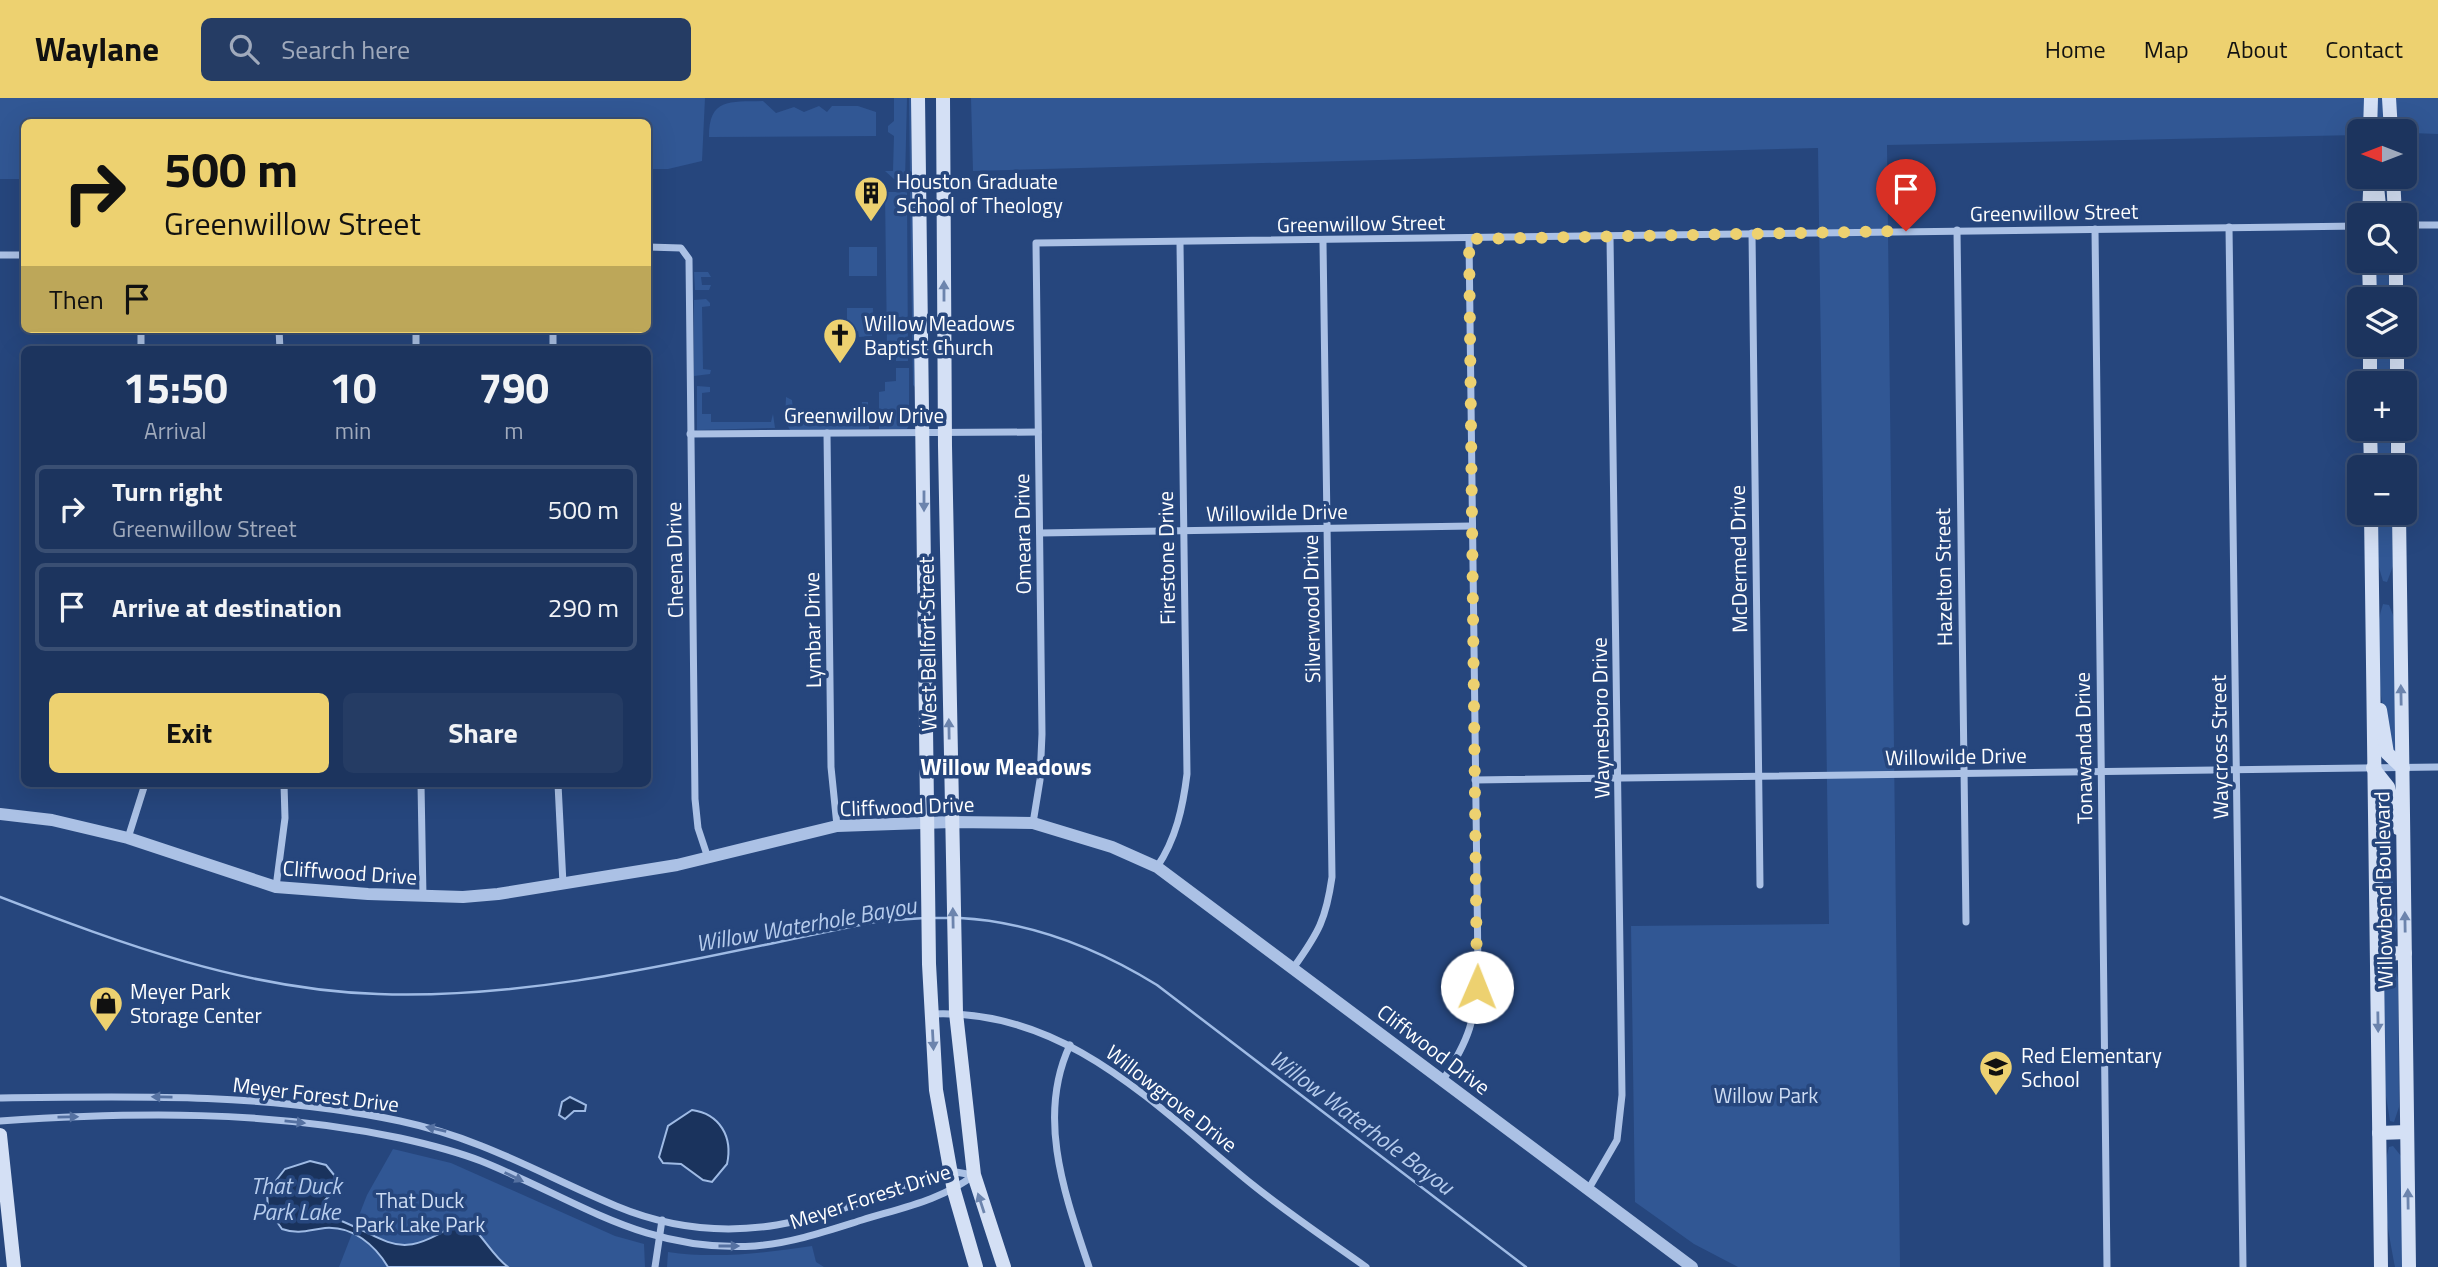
<!DOCTYPE html>
<html lang="en">
<head>
<meta charset="utf-8">
<style>
  body { margin:0; font-family:"Titillium Web",sans-serif; background:#253c64; color:#f1f3f6; height:100vh; display:flex; flex-direction:column; font-size:26px; white-space:nowrap }
  * { box-sizing:border-box; margin:0 }
  p { font-size:23px; color:#a0aabc }
  .icon { flex:none; width:38px; height:38px; fill:none; stroke:currentColor; stroke-width:2; stroke-linecap:round; stroke-linejoin:round }
  .map { position:relative; flex:1; overflow:hidden }
  .side { position:absolute; left:21px; top:248px; width:630px; height:441px; display:flex; flex-direction:column; background:#1c345e; border-radius:10px; box-shadow:0 7px 28px #0002,0 0 0 2px #3a4f73 }
  .side>* { flex:none }
  .banner { position:absolute; left:21px; top:21px; width:630px; height:214px; border-radius:10px; box-shadow:0 7px 28px #0002,0 0 0 2px #3a4f73; background:#edd170; color:#111; overflow:hidden }
  .needle { width:46px; rotate:270deg }
  .tools { position:absolute; left:2347px; top:21px; display:grid; gap:14px }
  .tools a { display:grid; place-items:center; width:70px; height:70px; border-radius:10px; background:#1c345e; box-shadow:0 7px 28px #0002,0 0 0 2px #3a4f73; font-size:35px }
  .pin { position:absolute; display:grid; place-items:center; width:60px; height:60px; color:#fff; margin:-72px -30px; border-radius:50% 50% 50% 0; rotate:-45deg; box-shadow:0 0 7px #0007 }
  .pin .icon { rotate:45deg }
  .me { position:absolute; width:77px; margin:-38px; rotate:1deg; stroke-linejoin:round; filter:drop-shadow(0 0 5px #0008) }
  .turn { display:flex; align-items:center; gap:24px; height:147px; padding:0 28px; font-size:32px }
  .turn .icon { width:91px; height:91px; stroke-width:2.5 }
  .turn b { display:block; font-size:49px; line-height:60px }
  .then { display:flex; align-items:center; height:66px; padding:0 28px; background:#0003; gap:14px; font-size:26px }
  .eta { display:flex; justify-content:space-evenly; align-items:center; height:119px; text-align:center }
  .eta b { font-size:42px; font-weight:700; line-height:49px }
  .button { display:flex; gap:14px; margin-top:auto; padding:14px 28px }
  .button a { flex:1; height:80px; border-radius:10px; background:#edd170; color:#111; font-size:28px; font-weight:700; line-height:80px; text-align:center }
  .button a+a { background:#253c64; color:#f1f3f6 }
  ul { padding:0; list-style:none }
  li { display:flex; align-items:center; gap:21px; height:88px; margin:0 14px 10px; padding:0 14px; border:4px solid #3a4f73; border-radius:10px }
  li div { flex:1 }
  li b { display:block; font-size:26px }
  li em { font-style:normal }
  header { display:flex; align-items:center; gap:42px; box-sizing:border-box; height:98px; padding:0 35px; background:#edd170; color:#111 }
  header strong { font-size:33px }
  nav { display:flex; gap:38px; margin-inline-start:auto; font-size:24px }
  .search { width:490px; height:63px; background:#253c64; display:flex; align-items:center; gap:18px; box-sizing:border-box; padding:0 24px; border-radius:10px; color:#a0aabc; font-size:26px }
  .map>svg:first-child { display:block }
  .green { fill:#315794 }
  .water { fill:#1a335d; stroke:#9fbbe5; stroke-width:2 }
  .lines { fill:none; stroke-linecap:round; stroke-linejoin:round }
  .stream { stroke:#9fbbe5; stroke-width:2.5 }
  .minor { stroke:#abc1e5; stroke-width:7 }
  .tertiary { stroke:#abc1e5; stroke-width:12 }
  .secondary { stroke:#d4e0f5; stroke-width:14 }
  .oneway { fill:#6c84ad }
  .oneway2 { fill:#5571a1 }
  .route { stroke:#edd170; stroke-width:12; stroke-dasharray:0 21.6 }
  .labels { text-anchor:middle; dominant-baseline:central; stroke-width:7; stroke-linejoin:round; paint-order:stroke }
  .poi-label { font-size:21px; fill:#fff; stroke:#26467d; text-anchor:start }
  .street-label { font-size:21px; fill:#fff; stroke:#26467d }
  .park-label { font-size:21px; fill:#ceddf4; stroke:#26467d }
  .neighbourhood-label { font-size:23px; font-weight:bold; fill:#fff; stroke:#26467d }
  .water-label { font-size:23px; font-style:italic; fill:#b6cced; stroke:#26467d }
</style>
</head>
<body>
<header>
<strong>Waylane</strong>
<div class="search"><svg class="icon" aria-label="search" viewBox="0 0 24 24"><circle cx="10" cy="10" r="6"/><path d="M15 15l6 6"/></svg>Search here</div>
<nav><a>Home</a><a>Map</a><a>About</a><a>Contact</a></nav>
</header>
<div class="map">
<svg width="2438" height="1169" viewBox="0 0 2438 1169">
  <rect width="100%" height="100%" fill="#26467d"/>
  <!-- green -->
  <g class="green">
    <polygon points="0,0 705,0 702,63 668,71 648,71 648,24 24,24 24,81 0,81"/>
    <polygon points="894,0 907,0 905,83 894,81 885,73 893,73 894,38 888,34 888,28 894,23"/>
    <polygon points="909,0 911,0 912,81 910,81"/>
    <polygon points="971,0 2438,0 2438,36 2359,33 2359,37 1887,47 1900,1169 1738,1169 1694,1146 1635,1104 1631,828 1829,826 1818,50 973,73"/>
    <path d="M 763,3 L 776,15 L 794,9 L 804,14 L 819,8 L 827,14 L 832,8 L 858,8 L 876,14 L 876,38 L 709,39 C 709,0 729,4 763,3 Z"/>
    <polygon points="910,93 913,95 915,289 913,287"/>
    <polygon points="885,94 907,94 908,263 896,263 896,250 887,250"/>
    <rect x="849" y="149" width="28" height="29"/>
    <polygon points="2375,163 2390,163 2391,201 2375,201"/>
    <polygon points="694,174 708,174 711,179 701,179 702,187 711,187 709,192 695,192"/>
    <polygon points="706,201 710,205 710,208 702,209 703,271 711,272 710,276 694,278 694,202"/>
    <polygon points="847,210 873,210 872,238 859,239 858,233 847,233"/>
    <rect x="2374" y="247" width="18" height="38"/>
    <polygon points="896,270 909,270 909,327 907,331 879,331 879,294 885,293 885,284 896,283"/>
    <polygon points="697,288 710,289 710,294 702,295 702,316 711,316 711,324 771,324 773,316 775,330 697,332"/>
    <polygon points="786,299 792,302 793,312 861,312 862,304 868,304 869,331 790,332 785,323"/>
    <polygon points="2377,331 2389,331 2392,369 2375,369"/>
    <polygon points="2376,415 2392,415 2393,468 2387,484 2383,483 2377,463"/>
    <path d="M 2383,506 L 2389,507 L 2395,522 L 2396,654 L 2390,653 C 2384,608 2368,550 2383,506 Z"/>
    <polygon points="2380,694 2385,695 2397,829 2393,842 2387,842 2382,826"/>
    <polygon points="2388,866 2393,866 2398,880 2399,1009 2394,1024 2390,1023 2385,992 2383,878"/>
    <path d="M 2393,1048 L 2401,1058 L 2403,1169 L 2395,1169 C 2388,1130 2378,1088 2389,1049 Z"/>
    <polygon points="393,1051 451,1065 615,1138 644,1146 645,1169 339,1169 367,1097"/>
    <path d="M 812,1148 L 816,1164 L 824,1169 L 667,1169 L 668,1154 C 715,1161 764,1155 812,1148 Z"/>
  </g>
  <!-- water -->
  <g class="water">
    <polygon points="570,999 586,1007 585,1013 574,1013 565,1021 559,1017 562,1004"/>
    <path d="M 692,1012 C 720,1016 733,1039 727,1066 L 712,1084 L 703,1082 L 681,1066 L 663,1065 L 659,1059 L 668,1028 Z"/>
    <path d="M 310,1063 L 326,1067 L 339,1083 L 338,1090 L 324,1103 L 324,1112 L 329,1118 C 394,1142 395,1167 462,1122 C 481,1132 490,1156 508,1169 L 388,1169 C 375,1147 353,1128 325,1130 C 309,1132 299,1137 282,1131 L 268,1111 L 267,1094 L 285,1071 Z"/>
  </g>
  <g class="lines">
    <!-- stream -->
    <g class="stream">
      <path d="M 0,799 C 122,846 246,892 378,896 C 546,902 716,855 880,823 L 925,820"/>
      <polyline points="935,820 950,820"/>
      <path d="M 960,820 C 1031,824 1097,850 1157,887 L 1526,1169"/>
    </g>
    <!-- minor -->
    <g class="minor">
      <polyline points="2404,127 2438,127"/>
      <polyline points="2229,129 2243,1169"/>
      <polyline points="2095,131 2107,1169"/>
      <polyline points="1957,132 1966,824"/>
      <polyline points="1752,135 1760,787"/>
      <polyline points="648,149 681,150 689,161 695,701 698,730 708,760"/>
      <polyline points="0,157 24,157"/>
      <polyline points="141,231 141,252"/>
      <polyline points="279,231 280,252"/>
      <polyline points="416,231 416,252"/>
      <polyline points="553,231 553,252"/>
      <polyline points="827,335 831,669 837,728"/>
      <polyline points="690,336 1038,334"/>
      <polyline points="1040,435 1472,428"/>
      <polyline points="1475,682 2438,669"/>
      <polyline points="421,686 423,799"/>
      <polyline points="558,686 563,786"/>
      <polyline points="1033,725 1040,682 1042,636 1036,145 2359,128"/>
      <polyline points="128,740 145,686"/>
      <path d="M 1157,769 C 1176,741 1183,709 1187,676 L 1180,145"/>
      <polyline points="276,789 285,720 284,686"/>
      <path d="M 1294,869 C 1319,834 1326,821 1332,779 L 1323,144"/>
      <path d="M 932,916 C 1067,910 1157,1010 1253,1087 C 1289,1116 1328,1142 1366,1169"/>
      <path d="M 1070,947 C 1036,1019 1065,1097 1089,1169"/>
      <path d="M 1443,982 C 1470,940 1475,923 1478,872 L 1469,141"/>
      <path d="M 0,1000 C 134,998 269,995 400,1023 C 484,1041 540,1076 616,1108 C 731,1156 824,1121 932,1077 L 950,1073 L 973,1077"/>
      <path d="M 0,1023 C 133,1014 269,1012 400,1040 C 427,1046 455,1053 481,1063 C 578,1102 644,1155 755,1148 C 792,1145 827,1133 862,1122 C 901,1110 942,1102 974,1077"/>
      <polyline points="1588,1092 1617,1042 1622,997 1610,139"/>
      <polyline points="655,1169 662,1122"/>
    </g>
    <!-- tertiary -->
    <polyline class="tertiary" points="0,716 52,722 128,740 276,789 368,796 463,799 498,796 677,767 837,728 951,724 1033,725 1112,749 1157,769 1692,1169"/>
    <!-- secondary -->
    <g class="secondary">
      <polyline points="918,0 929,866 936,992 954,1093 976,1169"/>
      <polyline points="943,0 945,348 956,915 974,1077 1004,1169"/>
      <polyline points="2389,0 2391,33"/>
      <polyline points="2370,33 2371,0"/>
      <polyline points="2376,79 2380,117"/>
      <polyline points="2393,79 2395,117"/>
      <polyline points="2369,117 2370,94"/>
      <polyline points="2369,163 2370,201"/>
      <polyline points="2396,163 2396,201"/>
      <polyline points="2370,247 2370,285"/>
      <polyline points="2397,247 2397,285"/>
      <polyline points="2370,331 2371,369"/>
      <polyline points="2398,331 2398,369"/>
      <polyline points="2371,415 2381,1169"/>
      <polyline points="2399,415 2409,1169"/>
      <polyline points="2380,612 2387,655 2403,670"/>
      <polyline points="2373,670 2388,689 2398,730"/>
      <polyline points="2377,856 2405,855"/>
      <polyline points="2379,1035 2407,1034"/>
      <polyline points="0,1037 14,1169"/>
    </g>
  </g>
  <!-- one-way arrows -->
  <defs><path id="oneway-solid" d="M-6-.8H1V-3.2L6.5 0L1 3.2V.8H-6Z" transform="scale(1.75)"/></defs>
  <g class="oneway">
    <use href="#oneway-solid" transform="translate(944 193) rotate(-90)"/>
    <use href="#oneway-solid" transform="translate(924 403) rotate(90)"/>
    <use href="#oneway-solid" transform="translate(2401 597) rotate(-91)"/>
    <use href="#oneway-solid" transform="translate(949 631) rotate(-91)"/>
    <use href="#oneway-solid" transform="translate(953 820) rotate(-91)"/>
    <use href="#oneway-solid" transform="translate(2405 824) rotate(-91)"/>
    <use href="#oneway-solid" transform="translate(2378 924) rotate(89)"/>
    <use href="#oneway-solid" transform="translate(933 942) rotate(87)"/>
    <use href="#oneway-solid" transform="translate(2408 1101) rotate(-91)"/>
    <use href="#oneway-solid" transform="translate(981 1105) rotate(-108)"/>
  </g>
  <g class="oneway2">
    <use href="#oneway-solid" transform="translate(162 999) rotate(-179)"/>
    <use href="#oneway-solid" transform="translate(68 1019) rotate(-1)"/>
    <use href="#oneway-solid" transform="translate(295 1024) rotate(6)"/>
    <use href="#oneway-solid" transform="translate(436 1031) rotate(-167)"/>
    <use href="#oneway-solid" transform="translate(514 1079) rotate(26)"/>
    <use href="#oneway-solid" transform="translate(729 1148)"/>
  </g>
  <g class="lines">
    <!-- route -->
    <polyline class="route" points="1477,889 1469,141 1906,133"/>
  </g>
  <!-- icons -->
  <defs>
    <g id="building-pin" transform="scale(1.75)"><path d="M0 17L-7.5 6A9.5 9.5 0 1 1 7.5 6Z" fill="#edd170" stroke="#26467d"/><path d="M-4-6H4V6H1V3H-1V6H-4ZM-2.5-4.3h1.7v1.8h-1.7ZM.8-4.3h1.7v1.8H.8ZM-2.5-1h1.7V.8h-1.7ZM.8-1h1.7V.8H.8Z" fill="#111"/></g>
    <g id="church-pin" transform="scale(1.75)"><path d="M0 17L-7.5 6A9.5 9.5 0 1 1 7.5 6Z" fill="#edd170" stroke="#26467d"/><path d="M-1.2-6h2.4v3.5h3.3v2.4h-3.3V6h-2.4V-.1h-3.3v-2.4h3.3Z" fill="#111"/></g>
    <g id="shop-pin" transform="scale(1.75)"><path d="M0 17L-7.5 6A9.5 9.5 0 1 1 7.5 6Z" fill="#edd170" stroke="#26467d"/><path d="M-5-2.5h2.3a2.7 3.5 0 0 1 5.4 0H5L5.5 6h-11ZM-1.5-2.5h3a1.5 2.3 0 0 0-3 0Z" fill="#111"/></g>
    <g id="school-pin" transform="scale(1.75)"><path d="M0 17L-7.5 6A9.5 9.5 0 1 1 7.5 6Z" fill="#edd170" stroke="#26467d"/><path d="M0-5L7-2L0 1L-7-2ZM-4 1L0 2.5L4 1V4Q0 6-4 4Z" fill="#111"/></g>
  </defs>
  <g fill-rule="evenodd">
    <use href="#building-pin" x="871" y="95"/>
    <use href="#church-pin" x="840" y="237"/>
    <use href="#shop-pin" x="106" y="905"/>
    <use href="#school-pin" x="1996" y="969"/>
  </g>
  <g class="labels">
    <!-- poi labels -->
    <g class="poi-label">
      <text x="896" y="83">Houston Graduate<tspan x="896" dy="24">School of Theology</tspan></text>
      <text x="864" y="225">Willow Meadows<tspan x="864" dy="24">Baptist Church</tspan></text>
      <text x="130" y="893">Meyer Park<tspan x="130" dy="24">Storage Center</tspan></text>
      <text x="2021" y="957">Red Elementary<tspan x="2021" dy="24">School</tspan></text>
    </g>
    <!-- street labels -->
    <g class="street-label">
      <text transform="translate(2054 114) rotate(-1)">Greenwillow Street</text>
      <text transform="translate(1361 125) rotate(-1)">Greenwillow Street</text>
      <text x="864" y="317">Greenwillow Drive</text>
      <text transform="translate(1277 414) rotate(-1)">Willowilde Drive</text>
      <text transform="translate(1022 436) rotate(-91)">Omeara Drive</text>
      <text transform="translate(1166 460) rotate(-91)">Firestone Drive</text>
      <text transform="translate(1738 461) rotate(-91)">McDermed Drive</text>
      <text transform="translate(674 462) rotate(-91)">Cheena Drive</text>
      <text transform="translate(1943 479) rotate(-91)">Hazelton Street</text>
      <text transform="translate(1311 511) rotate(-91)">Silverwood Drive</text>
      <text transform="translate(812 532) rotate(-91)">Lymbar Drive</text>
      <text transform="translate(927 546) rotate(-91)">West Bellfort Street</text>
      <text transform="translate(1600 620) rotate(-91)">Waynesboro Drive</text>
      <text transform="translate(2219 649) rotate(-91)">Waycross Street</text>
      <text transform="translate(2083 650) rotate(-91)">Tonawanda Drive</text>
      <text transform="translate(1956 658) rotate(-1)">Willowilde Drive</text>
      <text transform="translate(907 708) rotate(-2)">Cliffwood Drive</text>
      <text transform="translate(350 774) rotate(4)">Cliffwood Drive</text>
      <text transform="translate(2383 792) rotate(-91)">Willowbend Boulevard</text>
      <text transform="translate(1434 951) rotate(37)">Cliffwood Drive</text>
      <text transform="translate(316 996) rotate(7)">Meyer Forest Drive</text>
      <text transform="translate(1172 1000) rotate(38)">Willowgrove Drive</text>
      <text transform="translate(870 1098) rotate(-18)">Meyer Forest Drive</text>
    </g>
    <!-- park labels -->
    <g class="park-label">
      <text x="1766" y="997">Willow Park</text>
      <text x="420" y="1102">That Duck<tspan x="420" dy="24">Park Lake Park</tspan></text>
    </g>
    <!-- neighbourhood labels -->
    <g class="neighbourhood-label">
      <text x="1006" y="668">Willow Meadows</text>
    </g>
    <!-- water labels -->
    <g class="water-label">
      <text transform="translate(806 826) rotate(-10)">Willow Waterhole Bayou</text>
      <text transform="translate(1362 1024) rotate(37)">Willow Waterhole Bayou</text>
      <text x="296" y="1087">That Duck<tspan x="296" dy="26">Park Lake</tspan></text>
    </g>
  </g>
</svg>
<div class="tools">
<a><svg class="needle" viewBox="-14 -14 28 28"><path d="M0-13l5 13h-10z" fill="#e53935"/><path d="M0 13l5-13h-10z" fill="#a0aabc"/></svg></a>
<a><svg class="icon" aria-label="search" viewBox="0 0 24 24"><circle cx="10" cy="10" r="6"/><path d="M15 15l6 6"/></svg></a>
<a><svg class="icon" aria-label="layers" viewBox="0 0 24 24"><path d="M12 4l9 5-9 5-9-5zM3 14l9 5 9-5"/></svg></a>
<a>+</a>
<a>−</a>
</div>
<div class="pin" style="left:1906px;top:133px;background:#d93025"><svg class="icon" aria-label="arrive" viewBox="0 0 24 24"><path d="M6 21V4h12l-3 4 3 4H6"/></svg></div>
<svg class="me" style="left:1477px;top:889px" viewBox="-20 -20 40 40"><circle r="19" fill="#fff"/><path d="M0-13L10 11 0 6-10 11z" fill="#edd170"/></svg>
<div class="banner">
<div class="turn"><svg class="icon" aria-label="right" viewBox="0 0 24 24"><path d="M7 20v-9h11M14 6l5 5-5 5"/></svg><div><b>500 m</b>Greenwillow Street</div></div>
<div class="then">Then<svg class="icon" aria-label="arrive" viewBox="0 0 24 24"><path d="M6 21V4h12l-3 4 3 4H6"/></svg></div>
</div>
<section class="side">
<div class="eta">
<div><b>15:50</b><p>Arrival</p></div>
<div><b>10</b><p>min</p></div>
<div><b>790</b><p>m</p></div>
</div>
<ul>
<li><svg class="icon" aria-label="right" viewBox="0 0 24 24"><path d="M7 20v-9h11M14 6l5 5-5 5"/></svg><div><b>Turn right</b><p>Greenwillow Street</p></div><em>500 m</em></li>
<li><svg class="icon" aria-label="arrive" viewBox="0 0 24 24"><path d="M6 21V4h12l-3 4 3 4H6"/></svg><div><b>Arrive at destination</b></div><em>290 m</em></li>
</ul>
<div class="button"><a>Exit</a><a>Share</a></div>
</section>
</div>
</body>
</html>
